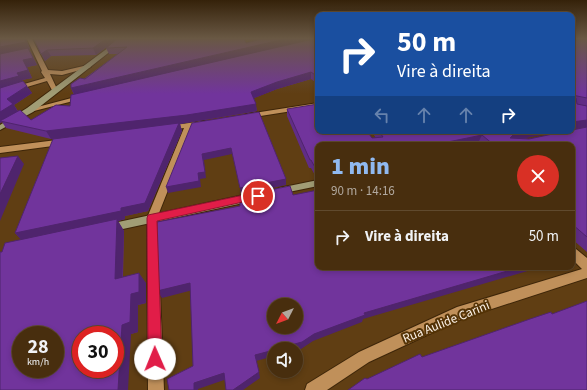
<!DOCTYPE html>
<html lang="pt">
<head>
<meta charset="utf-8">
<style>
  body { margin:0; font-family:"Source Sans 3",sans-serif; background:#523a1c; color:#f1f3f6; height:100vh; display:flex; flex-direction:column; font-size:15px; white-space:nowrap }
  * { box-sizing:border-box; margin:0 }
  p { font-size:13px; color:#b1a89e }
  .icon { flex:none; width:22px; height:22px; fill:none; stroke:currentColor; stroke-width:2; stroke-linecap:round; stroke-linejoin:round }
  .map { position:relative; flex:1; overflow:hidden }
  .details { position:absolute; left:315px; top:142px; width:260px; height:128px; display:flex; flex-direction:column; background:#482e0e; border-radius:8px; box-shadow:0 2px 6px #0003,0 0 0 1px #604a2e }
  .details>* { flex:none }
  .hud { position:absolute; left:315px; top:12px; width:260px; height:122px; border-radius:8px; box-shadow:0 2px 6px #0003,0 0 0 1px #604a2e; background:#1a4fa0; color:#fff; overflow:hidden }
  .needle { width:26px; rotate:228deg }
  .buttons { position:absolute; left:267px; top:298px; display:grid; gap:8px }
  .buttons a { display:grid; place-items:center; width:36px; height:36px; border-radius:50%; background:#482e0e; box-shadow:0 2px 6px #0003,0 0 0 1px #604a2e; font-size:20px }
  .speed { position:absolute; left:12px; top:326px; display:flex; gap:8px; font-size:20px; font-weight:700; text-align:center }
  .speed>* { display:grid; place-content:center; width:52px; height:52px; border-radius:50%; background:#482e0e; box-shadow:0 2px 6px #0003,0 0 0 1px #604a2e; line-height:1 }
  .speed small { font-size:10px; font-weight:400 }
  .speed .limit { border:6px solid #d22; background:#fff; color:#111 }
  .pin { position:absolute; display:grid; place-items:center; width:34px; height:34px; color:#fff; margin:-17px; border:2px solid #fff; border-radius:50%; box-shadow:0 1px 4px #0007 }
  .me { position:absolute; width:44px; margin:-22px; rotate:359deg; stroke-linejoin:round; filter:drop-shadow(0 0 3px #0008) }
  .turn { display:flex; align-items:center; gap:14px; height:84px; padding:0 16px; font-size:18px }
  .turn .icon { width:52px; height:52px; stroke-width:2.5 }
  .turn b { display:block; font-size:28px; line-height:34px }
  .lanes { display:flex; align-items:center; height:38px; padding:0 16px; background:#0003; justify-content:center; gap:20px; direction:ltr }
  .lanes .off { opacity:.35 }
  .round { display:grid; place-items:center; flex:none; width:42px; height:42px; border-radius:21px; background:#523a1c }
  .head { display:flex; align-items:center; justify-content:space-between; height:68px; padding:0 16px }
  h1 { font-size:24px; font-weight:800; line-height:30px; color:#90b9f0 }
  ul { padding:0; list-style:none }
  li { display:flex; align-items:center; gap:12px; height:52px; padding:0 16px; border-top:1px solid #604a2e }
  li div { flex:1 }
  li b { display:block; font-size:15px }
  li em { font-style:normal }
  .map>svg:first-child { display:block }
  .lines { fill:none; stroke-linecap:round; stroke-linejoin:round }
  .street-casing { stroke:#3e2609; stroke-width:2 }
  .secondary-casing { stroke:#3e2609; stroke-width:2 }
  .street { fill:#c0905a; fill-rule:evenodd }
  .secondary { fill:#a19d75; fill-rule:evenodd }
  .wall { fill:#612d86 }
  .shaded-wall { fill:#4f246d }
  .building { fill:#71349c; stroke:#4f246d; fill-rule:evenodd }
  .route { fill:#e11d48; stroke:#92132f }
  .labels { text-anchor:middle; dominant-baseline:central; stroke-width:4; stroke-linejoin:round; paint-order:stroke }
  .near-street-label { font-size:13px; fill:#fdf3e8; stroke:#543306 }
</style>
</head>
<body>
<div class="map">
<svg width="587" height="390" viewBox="0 0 587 390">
  <rect width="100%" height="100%" fill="#603e13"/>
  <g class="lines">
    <!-- street casing -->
    <g class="street-casing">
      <g id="street">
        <polygon points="27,39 32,39 48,70 62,71 88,65 91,67 62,75 50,74 58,91 57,92 53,92 47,81 0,95 0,91 45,78 41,72 42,71"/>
        <polygon points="83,95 86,97 85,98 30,112 26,110"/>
        <polygon points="318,103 318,107 247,118 243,116 247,114"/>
        <polygon points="203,121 206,121 206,125 193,127 157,218 164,390 148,390 147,218 184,128 168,130 164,128 168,126"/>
        <polygon points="65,139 69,142 68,144 0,153 0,147"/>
        <polygon points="572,247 576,249 587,258 587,278 464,318 369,362 327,390 305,390 307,384 359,352 457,307 582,269 572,259"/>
      </g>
    </g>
    <!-- secondary casing -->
    <g class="secondary-casing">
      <g id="secondary">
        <polygon points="120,39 126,39 33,112 0,130 0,125 27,108"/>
        <polygon points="318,180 318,186 279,194 274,191 279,188"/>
        <polygon points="253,193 257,194 258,197 257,200 109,232 105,231 103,228 105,225 109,224"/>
      </g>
    </g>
    <!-- street -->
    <use href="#street" class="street"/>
    <!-- secondary -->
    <use href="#secondary" class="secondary"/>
  </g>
  <!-- wall -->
  <g class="wall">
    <polygon points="0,39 26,39 30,49 29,49 37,65 27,67 32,78 22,80 32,93 14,105 18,111 31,120 70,106 74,95 71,88 118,54 109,54 106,48 246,43 318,39 318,84 311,79 277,89 254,98 257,111 180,124 182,131 148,211 125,216 125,219 118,221 124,231 123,277 146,283 146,303 138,305 138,332 131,334 2,252 22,240 15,233 129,130 51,139 6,128 2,122 0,123"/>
    <polygon points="34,39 117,39 96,55 51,56 45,61"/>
    <polygon points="572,39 575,42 587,39 587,127 572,129"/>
    <polygon points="287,109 372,138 376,138 371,131 562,131 522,138 529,139 587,127 587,252 572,239 572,145 480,145 478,143 318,145 318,179 317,179 311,168 309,168 287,116"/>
  </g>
  <!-- shaded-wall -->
  <g class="shaded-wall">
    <polygon points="25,39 26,39 30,49 29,49 37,65 27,67 32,78 22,80 24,83 0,89 0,47"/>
    <polygon points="106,39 117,39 96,55 93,48"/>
    <polygon points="285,39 312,39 75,96 71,88"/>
    <polygon points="47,50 51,56 45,61 41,54"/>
    <polygon points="311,72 311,79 277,89 252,99 251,92 277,82"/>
    <polygon points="27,86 32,93 14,105 18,112 0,121 2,122 0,123 0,112 7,99"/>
    <polygon points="256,104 257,111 180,124 182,131 148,211 125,216 125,219 118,221 124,231 122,289 22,241 15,233 121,208 179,124 51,139 46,131"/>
    <polygon points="587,120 587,127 572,129 572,122"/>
    <polygon points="524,131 562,131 511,141 510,138 515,133"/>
    <polygon points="482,135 478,143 470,145 433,145"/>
    <polygon points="231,148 232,154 204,160 206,178 200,179 201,187 168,193 166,187 198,173 202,154"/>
    <polygon points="18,156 24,164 0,221 0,194"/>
    <polygon points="286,179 286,185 241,195 240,188"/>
    <polygon points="521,267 541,267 363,319 362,322 313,341 301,349 296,350 296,349 276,349 364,313"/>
    <polygon points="139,273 146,283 146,303 138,305 138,332 131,334 128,390 118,390 122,325 131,294"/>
    <polygon points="190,283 193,290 162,298 157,291"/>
    <polygon points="274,350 274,356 256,361 255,355"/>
    <polygon points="259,372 260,378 243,390 233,390"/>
    <polygon points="224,373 227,379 198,389 198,390 194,390 194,383"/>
  </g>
  <!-- building -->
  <g class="building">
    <polygon points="0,39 25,39 26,42 0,47"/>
    <polygon points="34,39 106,39 93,48 47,50 41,54"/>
    <polygon points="117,39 244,39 246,43 261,39 285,39 71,88 71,84 80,78 85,79 127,47 106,48"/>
    <polygon points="313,39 318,39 318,77 311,72 277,82 251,92 256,104 187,115 46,131 0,121 20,110 31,120 56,105 70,106 71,95"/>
    <polygon points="572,39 575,39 575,42 578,39 587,39 587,98 572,95"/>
    <polygon points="28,48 33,58 23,60 28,70 17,73 19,76 0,81 0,54"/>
    <polygon points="23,81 27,86 7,99 13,104 0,112 0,88"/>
    <polygon points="572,96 576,98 577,104 587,106 587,120 572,122"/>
    <polygon points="318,104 318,131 367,131 372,138 383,137 379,131 524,131 515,133 510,138 529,139 567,131 572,131 572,130 587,127 587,237 572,224 572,145 494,145 482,135 433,145 318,145 318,171 317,171 311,160 310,160 287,109"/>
    <polygon points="259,112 286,179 240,188 231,148 202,154 205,172 198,173 199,181 166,187 192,123"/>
    <polygon points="179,123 145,203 121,208 121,211 15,233 53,139"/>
    <polygon points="18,156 0,194 0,158"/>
    <path d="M 290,186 L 293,195 L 318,190 L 318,267 L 521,267 L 364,313 L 365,315 L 314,334 L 302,342 L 276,349 L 274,349 L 274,350 L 255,355 L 259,372 L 233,390 L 226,390 L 224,373 L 194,383 L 194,390 L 169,390 L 167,379 L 193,366 L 190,283 L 157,291 L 157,222 L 240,206 L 240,196 ZM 274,305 L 296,305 L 296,327 L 274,327 Z"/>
    <path d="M 117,219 L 115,279 L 139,273 L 139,292 L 131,294 L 130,322 L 122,325 L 118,390 L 0,390 L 0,252 L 2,252 L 5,243 ZM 21,335 L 55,335 L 55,369 L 21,369 ZM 81,335 L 115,335 L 115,369 L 81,369 Z"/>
    <polygon points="587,301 587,390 348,390 365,378 367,379 420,354 422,357 530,319 551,312 552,314"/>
  </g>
  <!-- sky -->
  <linearGradient id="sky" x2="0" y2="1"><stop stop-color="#35220a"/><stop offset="0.41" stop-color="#695844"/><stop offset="1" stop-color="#695844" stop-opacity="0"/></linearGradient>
  <rect width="587" height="94" fill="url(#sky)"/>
  <!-- route -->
  <polygon class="route" points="258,192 262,196 261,198 157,221 162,359 160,364 155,366 150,364 148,359 147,218 148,215"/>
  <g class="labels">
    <!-- near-street labels -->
    <g class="near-street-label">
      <text transform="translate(446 322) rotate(-22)">Rua Aulide Carini</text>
    </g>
  </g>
</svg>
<div class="buttons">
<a><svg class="needle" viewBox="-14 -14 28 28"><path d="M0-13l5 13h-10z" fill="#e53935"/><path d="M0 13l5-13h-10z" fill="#b1a89e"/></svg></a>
<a><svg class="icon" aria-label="sound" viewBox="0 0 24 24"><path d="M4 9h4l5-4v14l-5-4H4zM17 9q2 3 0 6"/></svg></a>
</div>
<div class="speed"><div>28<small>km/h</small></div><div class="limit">30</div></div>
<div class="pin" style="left:258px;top:196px;background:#d93025"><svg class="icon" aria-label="arrive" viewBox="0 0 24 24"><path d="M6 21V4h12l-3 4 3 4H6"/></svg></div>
<svg class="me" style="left:155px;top:359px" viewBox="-20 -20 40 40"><circle r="19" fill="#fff"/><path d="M0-13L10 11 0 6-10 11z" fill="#e11d48"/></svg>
<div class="hud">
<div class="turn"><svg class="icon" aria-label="right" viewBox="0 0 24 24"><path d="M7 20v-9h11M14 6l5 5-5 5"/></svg><div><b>50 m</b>Vire à direita</div></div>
<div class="lanes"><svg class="icon off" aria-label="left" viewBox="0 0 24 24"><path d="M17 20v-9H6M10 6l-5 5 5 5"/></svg><svg class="icon off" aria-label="ahead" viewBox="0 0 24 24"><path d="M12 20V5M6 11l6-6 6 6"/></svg><svg class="icon off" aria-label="ahead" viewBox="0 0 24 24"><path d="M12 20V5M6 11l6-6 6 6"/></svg><svg class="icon" aria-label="right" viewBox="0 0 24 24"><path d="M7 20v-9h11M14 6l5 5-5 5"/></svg></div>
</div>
<section class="details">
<div class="head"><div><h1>1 min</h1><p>90 m · 14:16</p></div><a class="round" style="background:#d93025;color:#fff"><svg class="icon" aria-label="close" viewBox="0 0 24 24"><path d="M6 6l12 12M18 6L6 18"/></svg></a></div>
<ul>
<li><svg class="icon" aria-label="right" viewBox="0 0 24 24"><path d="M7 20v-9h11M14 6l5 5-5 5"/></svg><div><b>Vire à direita</b></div><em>50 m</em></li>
</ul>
</section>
</div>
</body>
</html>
